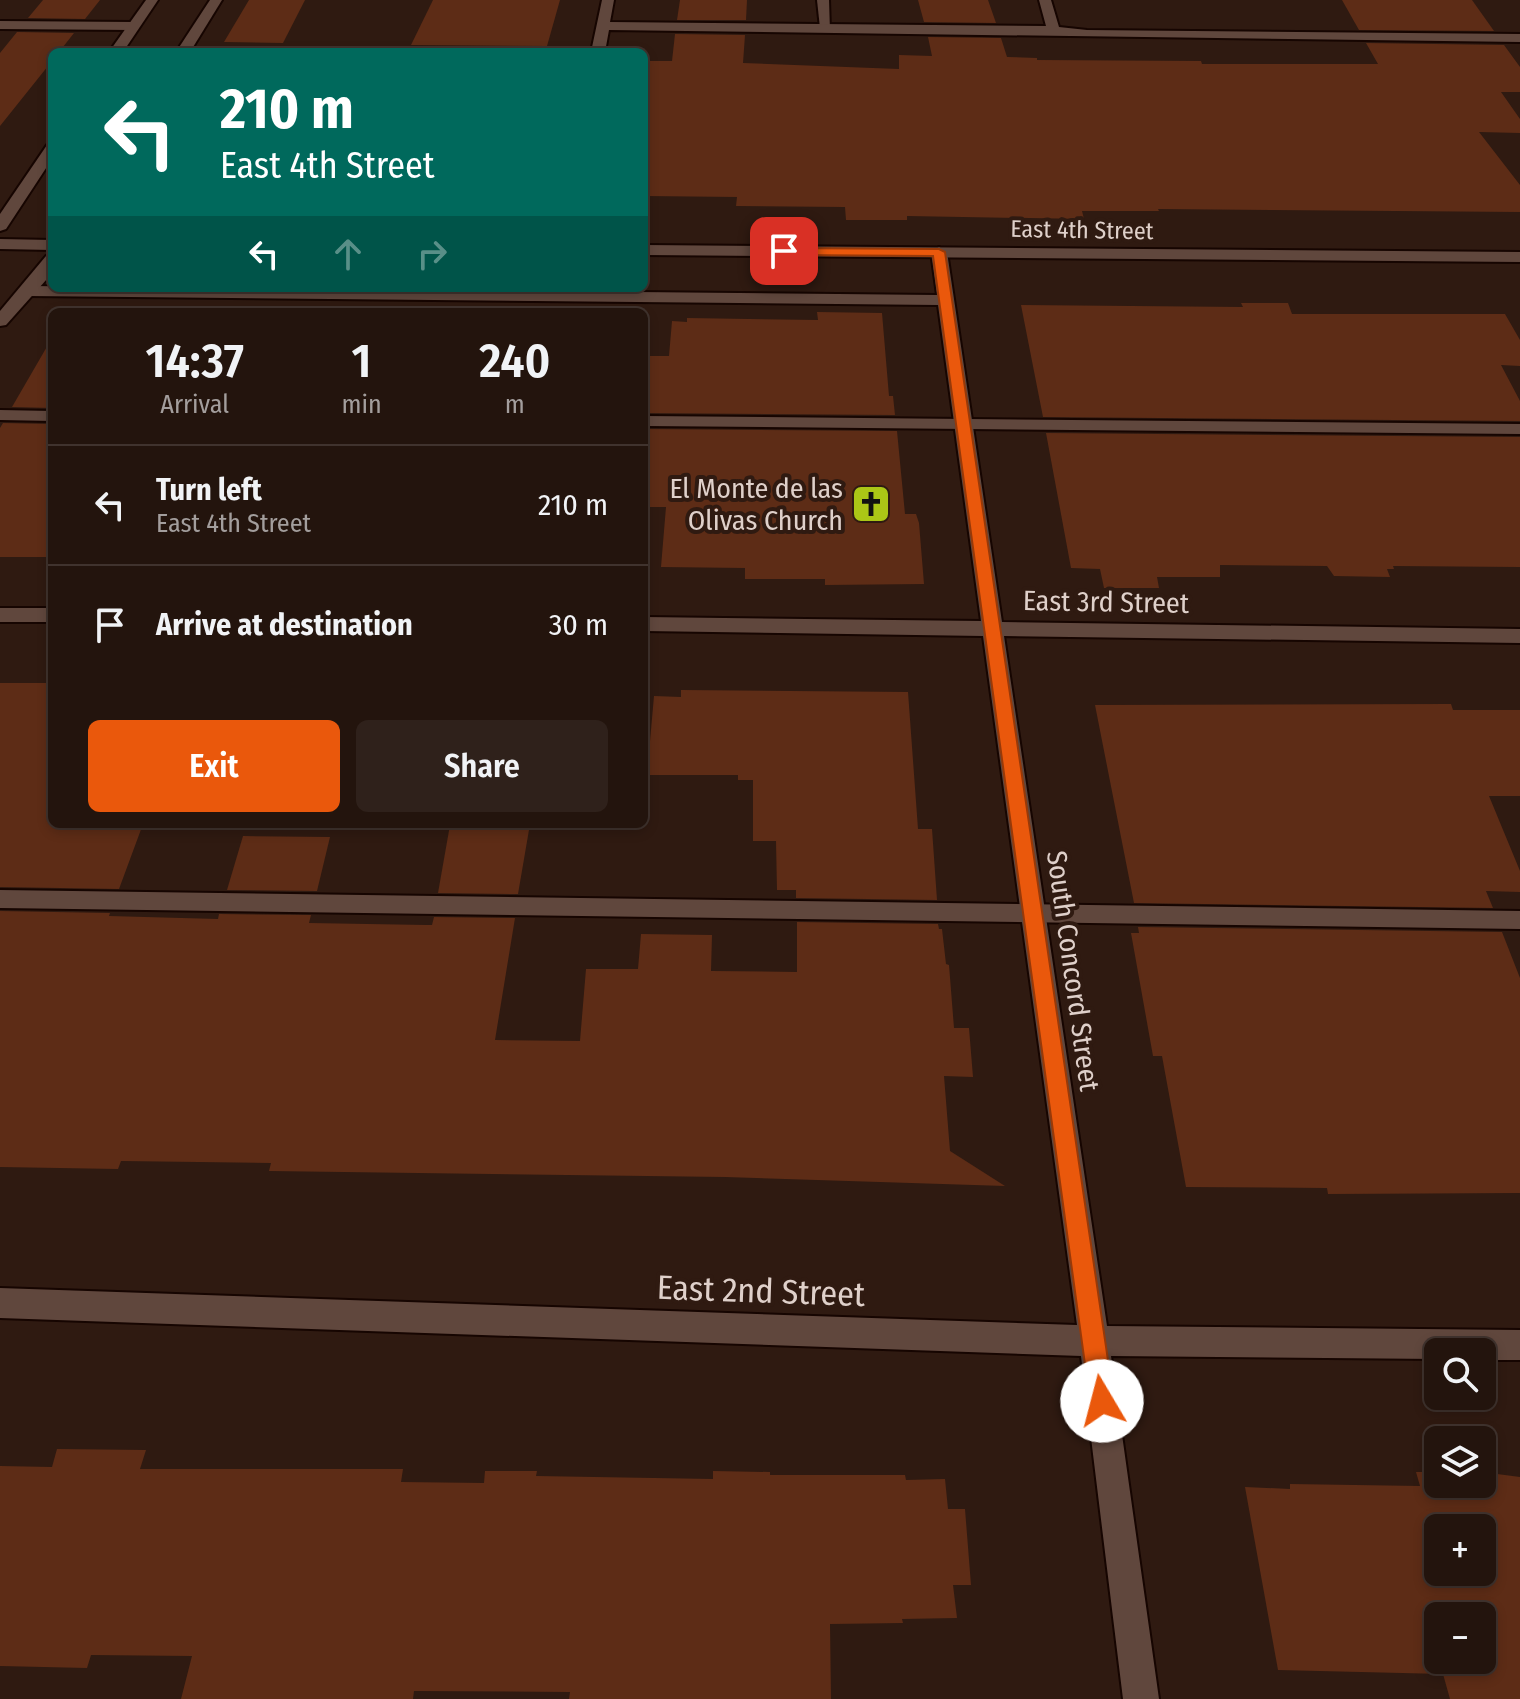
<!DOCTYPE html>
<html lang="en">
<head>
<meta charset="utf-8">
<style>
  body { margin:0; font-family:"Fira Sans Condensed",sans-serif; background:#2f211b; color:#f1f3f6; height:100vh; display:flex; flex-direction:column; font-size:30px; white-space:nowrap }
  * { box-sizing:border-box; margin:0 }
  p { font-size:26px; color:#a39e9d }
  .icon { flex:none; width:44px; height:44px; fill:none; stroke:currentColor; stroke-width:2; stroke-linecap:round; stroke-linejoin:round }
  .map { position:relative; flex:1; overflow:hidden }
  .panel { position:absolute; left:48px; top:308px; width:600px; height:520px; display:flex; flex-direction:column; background:#23140d; border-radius:12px; box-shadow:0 4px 12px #0003,0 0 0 2px #40332e }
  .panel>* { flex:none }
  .hud { position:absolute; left:48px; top:48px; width:600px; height:244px; border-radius:12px; box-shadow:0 4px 12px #0003,0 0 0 2px #40332e; background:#00695c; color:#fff; overflow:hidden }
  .fabs { position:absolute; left:1424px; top:1338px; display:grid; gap:16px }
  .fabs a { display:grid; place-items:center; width:72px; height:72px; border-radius:12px; background:#23140d; box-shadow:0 4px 12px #0003,0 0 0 2px #40332e; font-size:40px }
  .pin { position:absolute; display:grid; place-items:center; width:68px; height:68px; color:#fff; margin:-34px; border-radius:16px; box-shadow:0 4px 12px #0006 }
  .me { position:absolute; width:88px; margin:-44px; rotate:352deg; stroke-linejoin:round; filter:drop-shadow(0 0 6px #0008) }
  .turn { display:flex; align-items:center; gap:28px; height:168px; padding:0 40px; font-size:36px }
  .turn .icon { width:104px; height:104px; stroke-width:2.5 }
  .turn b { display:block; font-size:56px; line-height:68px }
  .lanes { display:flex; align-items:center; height:76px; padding:0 40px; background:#0003; justify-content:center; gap:40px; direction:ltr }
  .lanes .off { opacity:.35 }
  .eta { display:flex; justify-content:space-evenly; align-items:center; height:136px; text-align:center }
  .eta b { font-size:48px; font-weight:600; line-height:56px }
  .primary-button { display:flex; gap:16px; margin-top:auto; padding:16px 40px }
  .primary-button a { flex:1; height:92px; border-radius:12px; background:#ea580c; color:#fff; font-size:32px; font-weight:600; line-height:92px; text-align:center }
  .primary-button a+a { background:#2f211b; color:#f1f3f6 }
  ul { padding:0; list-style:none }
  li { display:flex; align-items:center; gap:24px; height:120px; padding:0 40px; border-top:2px solid #40332e }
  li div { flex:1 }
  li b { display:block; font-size:30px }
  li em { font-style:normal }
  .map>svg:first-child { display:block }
  .building { fill:#5d2c16; fill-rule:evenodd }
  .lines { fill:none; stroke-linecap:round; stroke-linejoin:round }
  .lane-casing { stroke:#160501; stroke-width:4 }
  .street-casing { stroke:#160501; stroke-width:4 }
  .secondary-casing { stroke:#160501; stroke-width:4 }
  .lane { fill:#60473d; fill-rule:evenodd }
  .street { fill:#60473d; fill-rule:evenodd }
  .secondary { fill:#60473d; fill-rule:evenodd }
  .route { fill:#ea580c; stroke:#983908; stroke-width:2 }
  .labels { text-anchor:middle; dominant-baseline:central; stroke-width:8; stroke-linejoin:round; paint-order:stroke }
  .far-street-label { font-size:24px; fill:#dfd0ca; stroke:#2f1a11 }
  .poi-label { font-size:28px; fill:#dfd0ca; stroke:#2f1a11; text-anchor:end }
  .street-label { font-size:28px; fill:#dfd0ca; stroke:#2f1a11 }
  .near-street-label { font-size:34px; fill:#dfd0ca; stroke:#2f1a11 }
</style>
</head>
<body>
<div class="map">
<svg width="1520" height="1699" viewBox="0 0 1520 1699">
  <rect width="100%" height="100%" fill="#2f1a11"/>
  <!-- building -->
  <g class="building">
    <polygon points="43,0 100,0 85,19 28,18"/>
    <polygon points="249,0 305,0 283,43 224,42"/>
    <polygon points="433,0 560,0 547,46 411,45"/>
    <polygon points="680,0 747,0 746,20 677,20"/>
    <polygon points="918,0 988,0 996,23 924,22"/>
    <polygon points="1342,0 1472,0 1494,31 1359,30"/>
    <polygon points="17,32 74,33 59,52 52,52 52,61 0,126 0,53"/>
    <polygon points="675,34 745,35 743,63 899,69 899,55 932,56 928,37 1001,38 1007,57 1037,58 1037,60 1201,61 1202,64 1378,64 1366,43 1504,45 1520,67 1520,92 1501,92 1520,119 1520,133 1479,132 1520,185 1520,212 1158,209 1159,211 1082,211 1084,219 907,216 907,220 846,220 845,207 736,206 737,197 644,196 644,61 672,61"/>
    <polygon points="1241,303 1288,303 1292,314 1505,314 1520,340 1520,366 1501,365 1520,401 1520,421 1043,417 1021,305 1243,307"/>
    <polygon points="817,312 882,313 889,396 893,396 895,415 644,413 644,356 669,356 672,321 687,322 687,318 818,320"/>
    <polygon points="52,338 52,408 12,407"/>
    <polygon points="3,423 52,424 52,557 0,557 0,428"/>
    <polygon points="644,429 897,431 905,514 916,514 919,523 924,584 825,585 825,579 745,579 745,568 661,567 666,507 644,507"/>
    <polygon points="1046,433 1520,437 1520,567 1393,566 1394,569 1387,569 1390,577 1334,576 1327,566 1220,565 1220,577 1157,577 1159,588 1104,588 1100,569 1071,568"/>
    <polygon points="0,683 52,683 52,824 143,824 119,889 0,887"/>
    <polygon points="681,690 908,692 918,829 932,829 937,900 796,898 796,890 777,890 776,841 753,841 753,780 738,780 738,775 647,775 654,696 681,697"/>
    <polygon points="1451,704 1453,710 1520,710 1520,796 1489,796 1520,871 1520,892 1486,891 1493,908 1134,903 1095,705"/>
    <polygon points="530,824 518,894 438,893 450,825"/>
    <polygon points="243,836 330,837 317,891 227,890"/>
    <polygon points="0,911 110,913 109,916 218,919 219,914 311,915 309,923 427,925 432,925 434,917 515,918 495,1040 580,1041 586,969 638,969 641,934 712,935 711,971 797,972 797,922 938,924 939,929 942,929 946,964 949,965 954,1028 969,1028 973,1077 944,1076 950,1151 1005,1186 725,1177 269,1171 271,1163 121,1161 118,1169 0,1167"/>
    <polygon points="1138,927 1502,932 1520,978 1520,1193 1328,1194 1327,1188 1186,1187 1162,1056 1153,1056 1131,933 1139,933"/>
    <polygon points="57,1449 146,1450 140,1469 403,1469 401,1482 484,1483 485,1471 537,1471 536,1476 713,1479 713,1471 770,1472 770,1475 905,1475 906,1480 945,1479 948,1509 965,1509 971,1585 953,1585 957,1618 902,1619 903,1623 830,1624 831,1699 569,1699 570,1692 414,1691 413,1699 181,1699 192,1656 91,1655 87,1668 0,1666 0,1466 52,1467"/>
    <path d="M 1416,1472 L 1438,1472 L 1438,1484 L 1482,1484 L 1482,1472 L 1520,1477 L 1520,1699 L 1450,1699 L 1443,1674 L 1278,1670 L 1245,1487 L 1290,1489 L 1290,1484 L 1420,1486 ZM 1438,1528 L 1482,1528 L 1482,1572 L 1438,1572 ZM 1438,1616 L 1482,1616 L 1482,1660 L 1438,1660 Z"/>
  </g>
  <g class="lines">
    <!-- lane casing -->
    <g class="lane-casing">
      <g id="lane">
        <polygon points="817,0 829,0 830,31 820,28"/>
        <polygon points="0,410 52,411 52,421 0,420"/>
        <polygon points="644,416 1520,424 1520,434 644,426"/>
        <polygon points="0,890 1520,911 1520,929 0,908"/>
      </g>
    </g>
    <!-- street casing -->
    <g class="street-casing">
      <g id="street">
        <polygon points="602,0 614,0 610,22 1046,26 1039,0 1051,0 1059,27 1087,30 1520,34 1520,42 609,30 605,52 591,52"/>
        <polygon points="0,21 133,22 139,26 133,30 0,29"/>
        <polygon points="939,247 947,252 1002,622 1520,629 1520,643 1004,636 1107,1326 1520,1330 1520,1360 1482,1360 1482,1352 1438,1352 1438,1359 1111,1356 1159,1699 1123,1699 1081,1356 0,1318 0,1288 1077,1325 983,636 644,631 644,617 981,621 938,305 28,296 20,291 28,286 937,295 931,252"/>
        <rect x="0" y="608" width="52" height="14"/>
      </g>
    </g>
    <!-- secondary casing -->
    <g class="secondary-casing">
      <g id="secondary">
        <polygon points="146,0 158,0 123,52 109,52"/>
        <polygon points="210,0 222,0 190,52 176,52"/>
        <polygon points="52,144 52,159 6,229 0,231 0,214 47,145"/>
        <polygon points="0,239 52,240 52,250 0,249"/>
        <polygon points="644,245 1520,252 1520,262 644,255"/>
        <polygon points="52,254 52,272 47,279 6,325 0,326 0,311 46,256"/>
      </g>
    </g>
    <!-- lane -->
    <use href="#lane" class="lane"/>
    <!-- street -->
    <use href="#street" class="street"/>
    <!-- secondary -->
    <use href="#secondary" class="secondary"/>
  </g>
  <!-- route -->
  <polygon class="route" points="780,248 939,249 945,252 1114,1401 1110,1409 1102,1413 1093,1409 1090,1401 933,256 784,255 780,254"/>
  <!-- icons -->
  <defs>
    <g id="church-square" transform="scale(2)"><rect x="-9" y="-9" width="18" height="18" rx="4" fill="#abc616" stroke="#2f1a11"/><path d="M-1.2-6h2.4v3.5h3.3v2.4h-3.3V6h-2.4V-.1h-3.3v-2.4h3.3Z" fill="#111"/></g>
  </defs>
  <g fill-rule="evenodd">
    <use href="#church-square" x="871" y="504"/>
  </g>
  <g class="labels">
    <!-- far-street labels -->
    <g class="far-street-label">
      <text transform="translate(1082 230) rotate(1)">East 4th Street</text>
    </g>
    <!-- poi labels -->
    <g class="poi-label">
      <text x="843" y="488">El Monte de las<tspan x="843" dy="32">Olivas Church</tspan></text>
    </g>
    <!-- street labels -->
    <g class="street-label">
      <text transform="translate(1106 602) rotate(1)">East 3rd Street</text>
      <text transform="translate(1073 971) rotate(82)">South Concord Street</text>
    </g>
    <!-- near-street labels -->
    <g class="near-street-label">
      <text transform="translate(761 1291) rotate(2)">East 2nd Street</text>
    </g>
  </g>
</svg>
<div class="fabs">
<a><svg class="icon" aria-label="search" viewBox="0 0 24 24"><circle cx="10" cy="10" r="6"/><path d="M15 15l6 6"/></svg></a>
<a><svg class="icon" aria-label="layers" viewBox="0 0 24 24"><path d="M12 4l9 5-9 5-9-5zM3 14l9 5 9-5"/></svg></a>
<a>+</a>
<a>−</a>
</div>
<div class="pin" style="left:784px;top:251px;background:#d93025"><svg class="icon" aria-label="arrive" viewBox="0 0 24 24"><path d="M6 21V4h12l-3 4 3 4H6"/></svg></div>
<svg class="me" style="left:1102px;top:1401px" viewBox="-20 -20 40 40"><circle r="19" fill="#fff"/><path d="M0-13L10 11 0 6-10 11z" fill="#ea580c"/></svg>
<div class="hud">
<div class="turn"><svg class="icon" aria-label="left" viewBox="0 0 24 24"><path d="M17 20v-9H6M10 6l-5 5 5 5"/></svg><div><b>210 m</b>East 4th Street</div></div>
<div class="lanes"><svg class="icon" aria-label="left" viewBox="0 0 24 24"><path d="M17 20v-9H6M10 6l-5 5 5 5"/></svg><svg class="icon off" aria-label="ahead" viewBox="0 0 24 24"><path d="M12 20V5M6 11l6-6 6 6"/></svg><svg class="icon off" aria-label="right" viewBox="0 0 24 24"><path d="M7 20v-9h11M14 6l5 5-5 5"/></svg></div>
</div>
<section class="panel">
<div class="eta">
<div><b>14:37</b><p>Arrival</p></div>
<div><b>1</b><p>min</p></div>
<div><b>240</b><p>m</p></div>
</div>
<ul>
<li><svg class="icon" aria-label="left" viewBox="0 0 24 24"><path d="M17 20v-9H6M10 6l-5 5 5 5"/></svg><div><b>Turn left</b><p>East 4th Street</p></div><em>210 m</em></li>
<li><svg class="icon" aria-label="arrive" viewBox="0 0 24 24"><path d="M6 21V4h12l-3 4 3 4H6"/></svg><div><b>Arrive at destination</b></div><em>30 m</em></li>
</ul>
<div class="primary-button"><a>Exit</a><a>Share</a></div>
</section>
</div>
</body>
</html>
